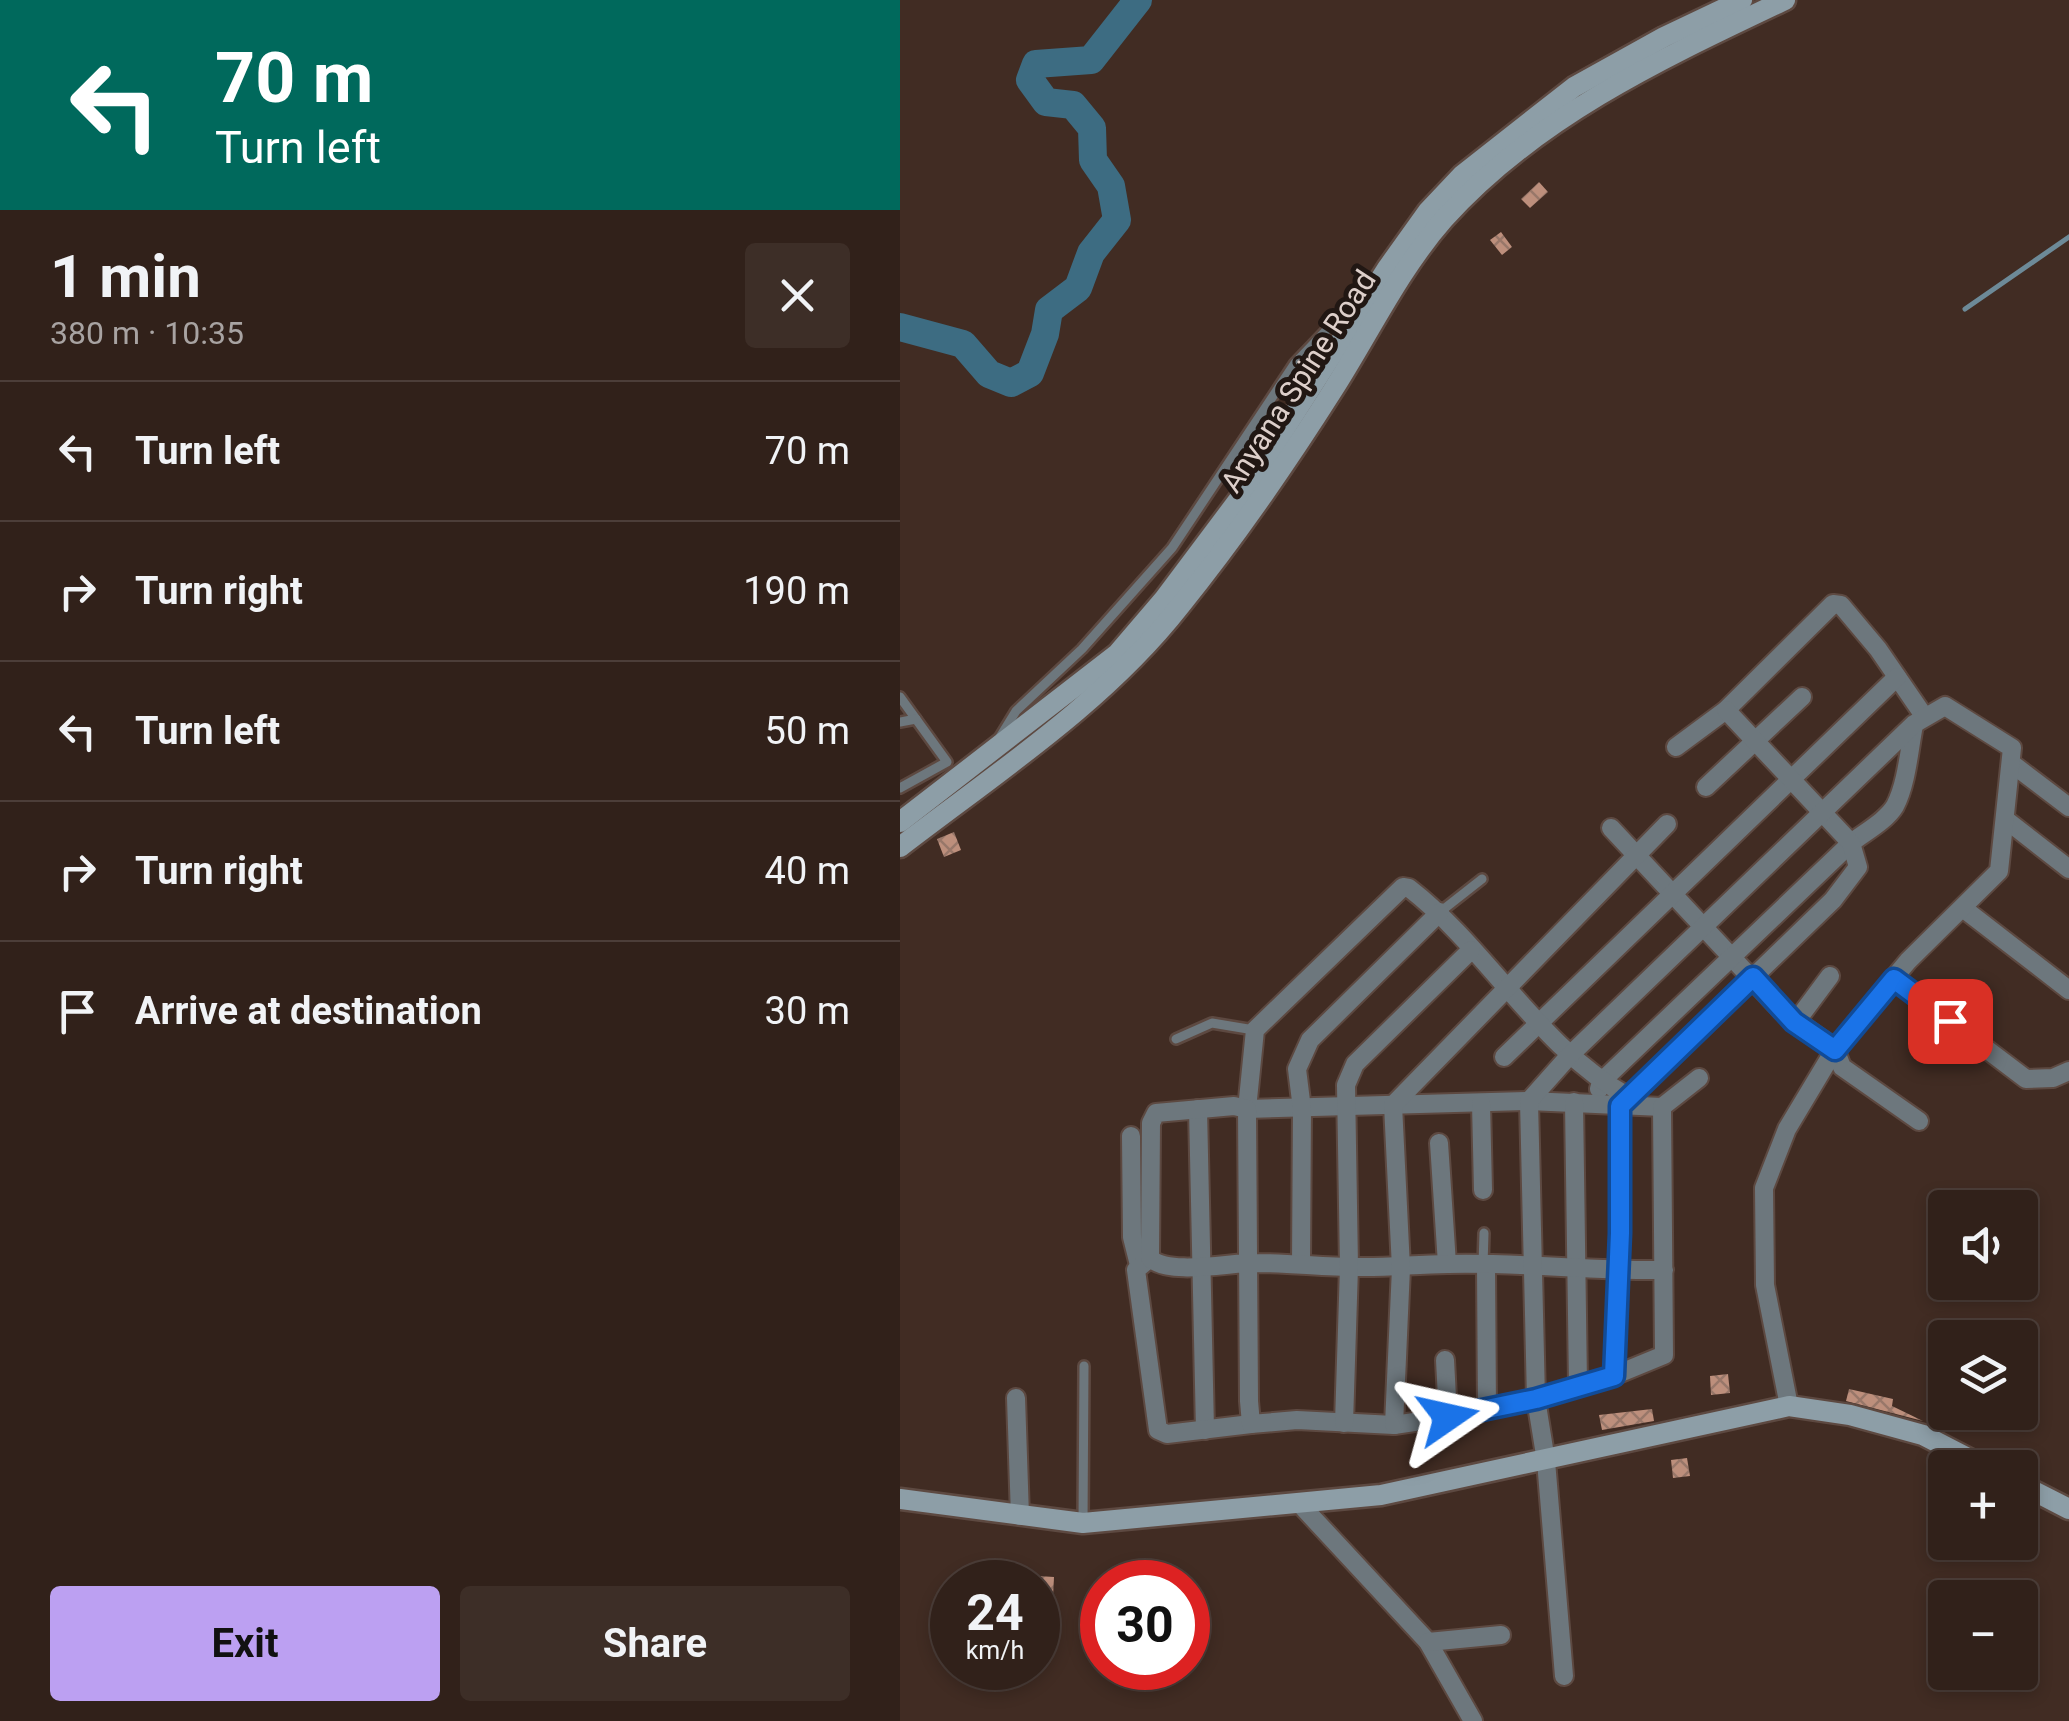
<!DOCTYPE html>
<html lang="en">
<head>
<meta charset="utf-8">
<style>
  body { margin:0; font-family:Roboto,sans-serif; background:#3d2e27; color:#f1f3f6; height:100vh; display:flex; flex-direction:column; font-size:38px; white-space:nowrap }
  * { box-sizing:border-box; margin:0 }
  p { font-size:32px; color:#a8a3a2 }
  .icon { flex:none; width:55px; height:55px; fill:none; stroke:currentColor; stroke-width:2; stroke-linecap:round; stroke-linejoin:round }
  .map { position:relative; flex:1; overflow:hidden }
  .side { display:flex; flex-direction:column; background:#31211a; width:900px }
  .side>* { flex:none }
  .top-card { background:#00695c; color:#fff; overflow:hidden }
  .buttons { position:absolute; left:1028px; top:1190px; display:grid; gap:20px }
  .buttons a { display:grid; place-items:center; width:110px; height:110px; border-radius:10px; background:#31211a; box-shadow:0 5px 15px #0003,0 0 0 2px #4c3e39; font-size:50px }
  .speed { position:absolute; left:30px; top:1560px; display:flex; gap:20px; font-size:50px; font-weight:700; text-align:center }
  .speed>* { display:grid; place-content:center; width:130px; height:130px; border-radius:50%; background:#31211a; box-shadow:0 5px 15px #0003,0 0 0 2px #4c3e39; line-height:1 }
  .speed small { font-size:25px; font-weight:400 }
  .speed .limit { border:15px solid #d22; background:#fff; color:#111 }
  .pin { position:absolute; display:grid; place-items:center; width:85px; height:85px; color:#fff; margin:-42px; border-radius:20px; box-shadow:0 5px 15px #0006 }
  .me { position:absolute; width:110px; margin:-55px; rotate:79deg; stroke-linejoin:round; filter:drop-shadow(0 0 8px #0008) }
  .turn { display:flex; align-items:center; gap:35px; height:210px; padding:0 50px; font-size:45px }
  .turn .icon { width:130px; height:130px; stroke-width:2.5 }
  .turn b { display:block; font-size:70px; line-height:85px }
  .round { display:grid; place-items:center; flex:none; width:105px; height:105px; border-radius:10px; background:#3d2e27 }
  .summary { display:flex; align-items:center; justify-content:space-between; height:170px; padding:0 50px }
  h1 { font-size:60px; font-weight:700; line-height:75px }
  .cta { display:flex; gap:20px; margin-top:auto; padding:20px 50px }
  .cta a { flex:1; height:115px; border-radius:10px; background:#bca0f2; color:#111; font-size:40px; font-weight:700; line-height:115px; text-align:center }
  .cta a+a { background:#3d2e27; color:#f1f3f6 }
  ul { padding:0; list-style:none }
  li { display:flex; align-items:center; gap:30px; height:140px; padding:0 50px; border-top:2px solid #4c3e39 }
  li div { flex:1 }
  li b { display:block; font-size:38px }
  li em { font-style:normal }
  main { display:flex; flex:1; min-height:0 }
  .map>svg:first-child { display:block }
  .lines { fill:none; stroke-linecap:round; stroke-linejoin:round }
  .stream { stroke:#6d8a98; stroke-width:5 }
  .river { stroke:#3d6c82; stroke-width:28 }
  .building { fill:url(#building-cross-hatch) }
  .lane-casing { stroke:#5d4941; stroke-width:14 }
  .street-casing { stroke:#5d4941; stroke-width:22 }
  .secondary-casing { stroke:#5d4941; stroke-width:25 }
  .lane { stroke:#6d777d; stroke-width:9 }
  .street { stroke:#6d777d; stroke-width:18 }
  .secondary { stroke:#8d9ea7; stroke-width:20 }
  .route-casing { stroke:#114b97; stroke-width:25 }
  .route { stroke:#1a73e8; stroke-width:18 }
  .labels { text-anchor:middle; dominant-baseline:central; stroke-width:10; stroke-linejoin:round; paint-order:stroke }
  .street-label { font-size:30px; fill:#ddcfca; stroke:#211713 }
</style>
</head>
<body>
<main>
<section class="side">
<div class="top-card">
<div class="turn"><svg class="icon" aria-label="left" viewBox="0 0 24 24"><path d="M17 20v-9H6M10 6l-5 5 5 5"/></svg><div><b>70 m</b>Turn left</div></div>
</div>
<div class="summary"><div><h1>1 min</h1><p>380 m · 10:35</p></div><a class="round"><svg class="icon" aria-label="close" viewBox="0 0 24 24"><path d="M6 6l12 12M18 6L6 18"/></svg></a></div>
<ul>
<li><svg class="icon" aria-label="left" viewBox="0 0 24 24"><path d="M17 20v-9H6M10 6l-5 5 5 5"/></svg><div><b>Turn left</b></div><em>70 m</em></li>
<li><svg class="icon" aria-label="right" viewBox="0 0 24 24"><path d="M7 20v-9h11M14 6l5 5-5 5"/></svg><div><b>Turn right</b></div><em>190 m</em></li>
<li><svg class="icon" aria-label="left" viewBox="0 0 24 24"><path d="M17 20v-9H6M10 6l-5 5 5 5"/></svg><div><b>Turn left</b></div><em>50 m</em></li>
<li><svg class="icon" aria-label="right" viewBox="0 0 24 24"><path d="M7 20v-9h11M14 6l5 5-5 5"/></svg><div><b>Turn right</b></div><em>40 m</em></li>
<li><svg class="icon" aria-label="arrive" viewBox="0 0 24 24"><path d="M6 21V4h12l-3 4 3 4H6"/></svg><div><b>Arrive at destination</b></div><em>30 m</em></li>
</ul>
<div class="cta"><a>Exit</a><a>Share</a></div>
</section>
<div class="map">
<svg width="1169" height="1721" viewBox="0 0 1169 1721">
  <defs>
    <pattern id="building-cross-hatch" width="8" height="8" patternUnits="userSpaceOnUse" patternTransform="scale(2.5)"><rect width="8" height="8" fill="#bd8f7c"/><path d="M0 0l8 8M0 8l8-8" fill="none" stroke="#987769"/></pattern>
  </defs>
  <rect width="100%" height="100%" fill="#412c23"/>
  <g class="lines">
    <!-- stream -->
    <polyline class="stream" points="1065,309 1169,237"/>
    <!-- river -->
    <polyline class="river" points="0,327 63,344 89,374 111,383 130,373 145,334 149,310 178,288 191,253 217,220 211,186 193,160 192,128 173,105 146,102 130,80 136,64 191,60 238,0"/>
  </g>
  <!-- building -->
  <g class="building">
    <polygon points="639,182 648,192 630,208 621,199"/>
    <polygon points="601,232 612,247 602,255 590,240"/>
    <polygon points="54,832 61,850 44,857 37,839"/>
    <polygon points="828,1374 830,1393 811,1395 810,1376"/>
    <polygon points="949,1389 993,1399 992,1406 1023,1421 946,1401"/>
    <polygon points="752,1409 754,1421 702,1430 699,1415"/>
    <polygon points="787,1458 790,1476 773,1478 771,1460"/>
    <polygon points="138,1576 154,1577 153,1597 138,1597"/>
  </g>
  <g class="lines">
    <!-- lane casing -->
    <g class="lane-casing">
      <g id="lane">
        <polyline points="0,697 47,762 0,788"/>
        <polyline points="0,722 16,719"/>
        <polyline points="100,737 116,711 182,649 272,548 395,363 461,294"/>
        <polyline points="540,912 582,879"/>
        <polyline points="276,1039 312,1023 354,1030"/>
        <polyline points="583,1265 584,1233"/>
        <polyline points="183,1523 184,1366"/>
      </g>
    </g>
    <!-- street casing -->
    <g class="street-casing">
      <g id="street">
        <polyline points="776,747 826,710 933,604 941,605 978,649 1024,716"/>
        <polyline points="1111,763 1169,807"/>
        <polyline points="806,787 902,697"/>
        <polyline points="1105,819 1169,869"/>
        <polyline points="711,828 882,1011 935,1049 942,1067 1019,1121"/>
        <polyline points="1064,909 1169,990"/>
        <polyline points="994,979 1126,1079 1153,1078 1169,1071"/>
        <polyline points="895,1023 930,976"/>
        <polyline points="604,1057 997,677"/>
        <path d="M 699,1089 L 701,1082 L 951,843 C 965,832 986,821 995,806 C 1007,783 1009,750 1014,725"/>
        <path d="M 729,1097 C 639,1048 589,950 509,888 L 503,887 L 355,1030 L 347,1109 L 629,1101 L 762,1107"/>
        <polyline points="674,1102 678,1385"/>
        <polyline points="581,1103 583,1190"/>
        <polyline points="298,1109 305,1430"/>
        <polyline points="231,1136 232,1237 239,1265"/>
        <polyline points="539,1143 547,1264"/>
        <polyline points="250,1258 236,1270 258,1430 267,1434 351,1424"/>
        <polyline points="401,1264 402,1109 397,1069 410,1040 540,912"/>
        <polyline points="586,1265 587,1410"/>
        <path d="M 764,1270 C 692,1271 620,1262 548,1264 C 517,1264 487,1268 456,1267 C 420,1267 384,1262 348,1263 C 324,1264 267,1275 250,1258 L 251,1123 L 256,1113 L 334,1106 L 347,1109 L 349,1401 L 351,1424 L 397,1420 L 494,1425 L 548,1417 L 636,1399 L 713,1376 L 764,1355 L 762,1107 L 799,1078"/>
        <polyline points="545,1360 548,1417"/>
        <polyline points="713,1376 719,1271 720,1106 933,900 958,867 951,843 826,710"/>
        <polyline points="116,1398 120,1516"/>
        <polyline points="444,1423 449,1267 446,1085 455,1064 571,950"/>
        <polyline points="494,1425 501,1268 493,1105 767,824"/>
        <polyline points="399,1503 528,1642 573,1721"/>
        <polyline points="528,1642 601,1635"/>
        <polyline points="664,1676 646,1461 636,1399 629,1101 669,1056 1014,724 1045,706 1112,748 1099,871 1008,961 935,1049 887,1129 864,1188 865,1285 889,1406"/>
      </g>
    </g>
    <!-- secondary casing -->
    <g class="secondary-casing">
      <g id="secondary">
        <polyline points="0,822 217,654 264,599 345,491 488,267 528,211 562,175 674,87 764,37 842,0"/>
        <path d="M 0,847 C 96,773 204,703 280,606 C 335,538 386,464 433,390 C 469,334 499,270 544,219 C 637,116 763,58 885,0"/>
        <polyline points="1120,1484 1169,1509"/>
        <polyline points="0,1499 183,1523 481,1495 889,1406 950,1415 1023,1435 1087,1468"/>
      </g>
    </g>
    <!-- lane -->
    <use href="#lane" class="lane"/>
    <!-- street -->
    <use href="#street" class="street"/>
    <!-- secondary -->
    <use href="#secondary" class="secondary"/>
  </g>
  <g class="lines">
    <!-- route casing -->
    <g class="route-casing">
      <polyline id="route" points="548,1417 636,1399 714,1376 720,1233 720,1106 853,977 894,1022 935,1050 994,979 1050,1021"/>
    </g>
    <!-- route -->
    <use href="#route" class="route"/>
  </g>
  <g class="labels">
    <!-- street labels -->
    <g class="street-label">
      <text transform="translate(398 381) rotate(-57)">Anyana Spine Road</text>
    </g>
  </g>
</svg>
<div class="buttons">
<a><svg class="icon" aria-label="sound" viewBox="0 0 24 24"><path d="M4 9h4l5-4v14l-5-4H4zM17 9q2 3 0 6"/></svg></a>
<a><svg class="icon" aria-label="layers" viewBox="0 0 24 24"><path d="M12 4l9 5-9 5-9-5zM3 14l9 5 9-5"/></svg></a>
<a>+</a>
<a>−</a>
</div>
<div class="speed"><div>24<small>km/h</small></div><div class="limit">30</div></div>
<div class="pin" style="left:1050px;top:1021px;background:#d93025"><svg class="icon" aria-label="arrive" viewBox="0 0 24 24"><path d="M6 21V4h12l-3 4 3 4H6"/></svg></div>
<svg class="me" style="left:548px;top:1417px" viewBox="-20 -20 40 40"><path d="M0-17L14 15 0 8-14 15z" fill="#1a73e8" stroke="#fff" stroke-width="4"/></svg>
</div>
</main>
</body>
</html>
